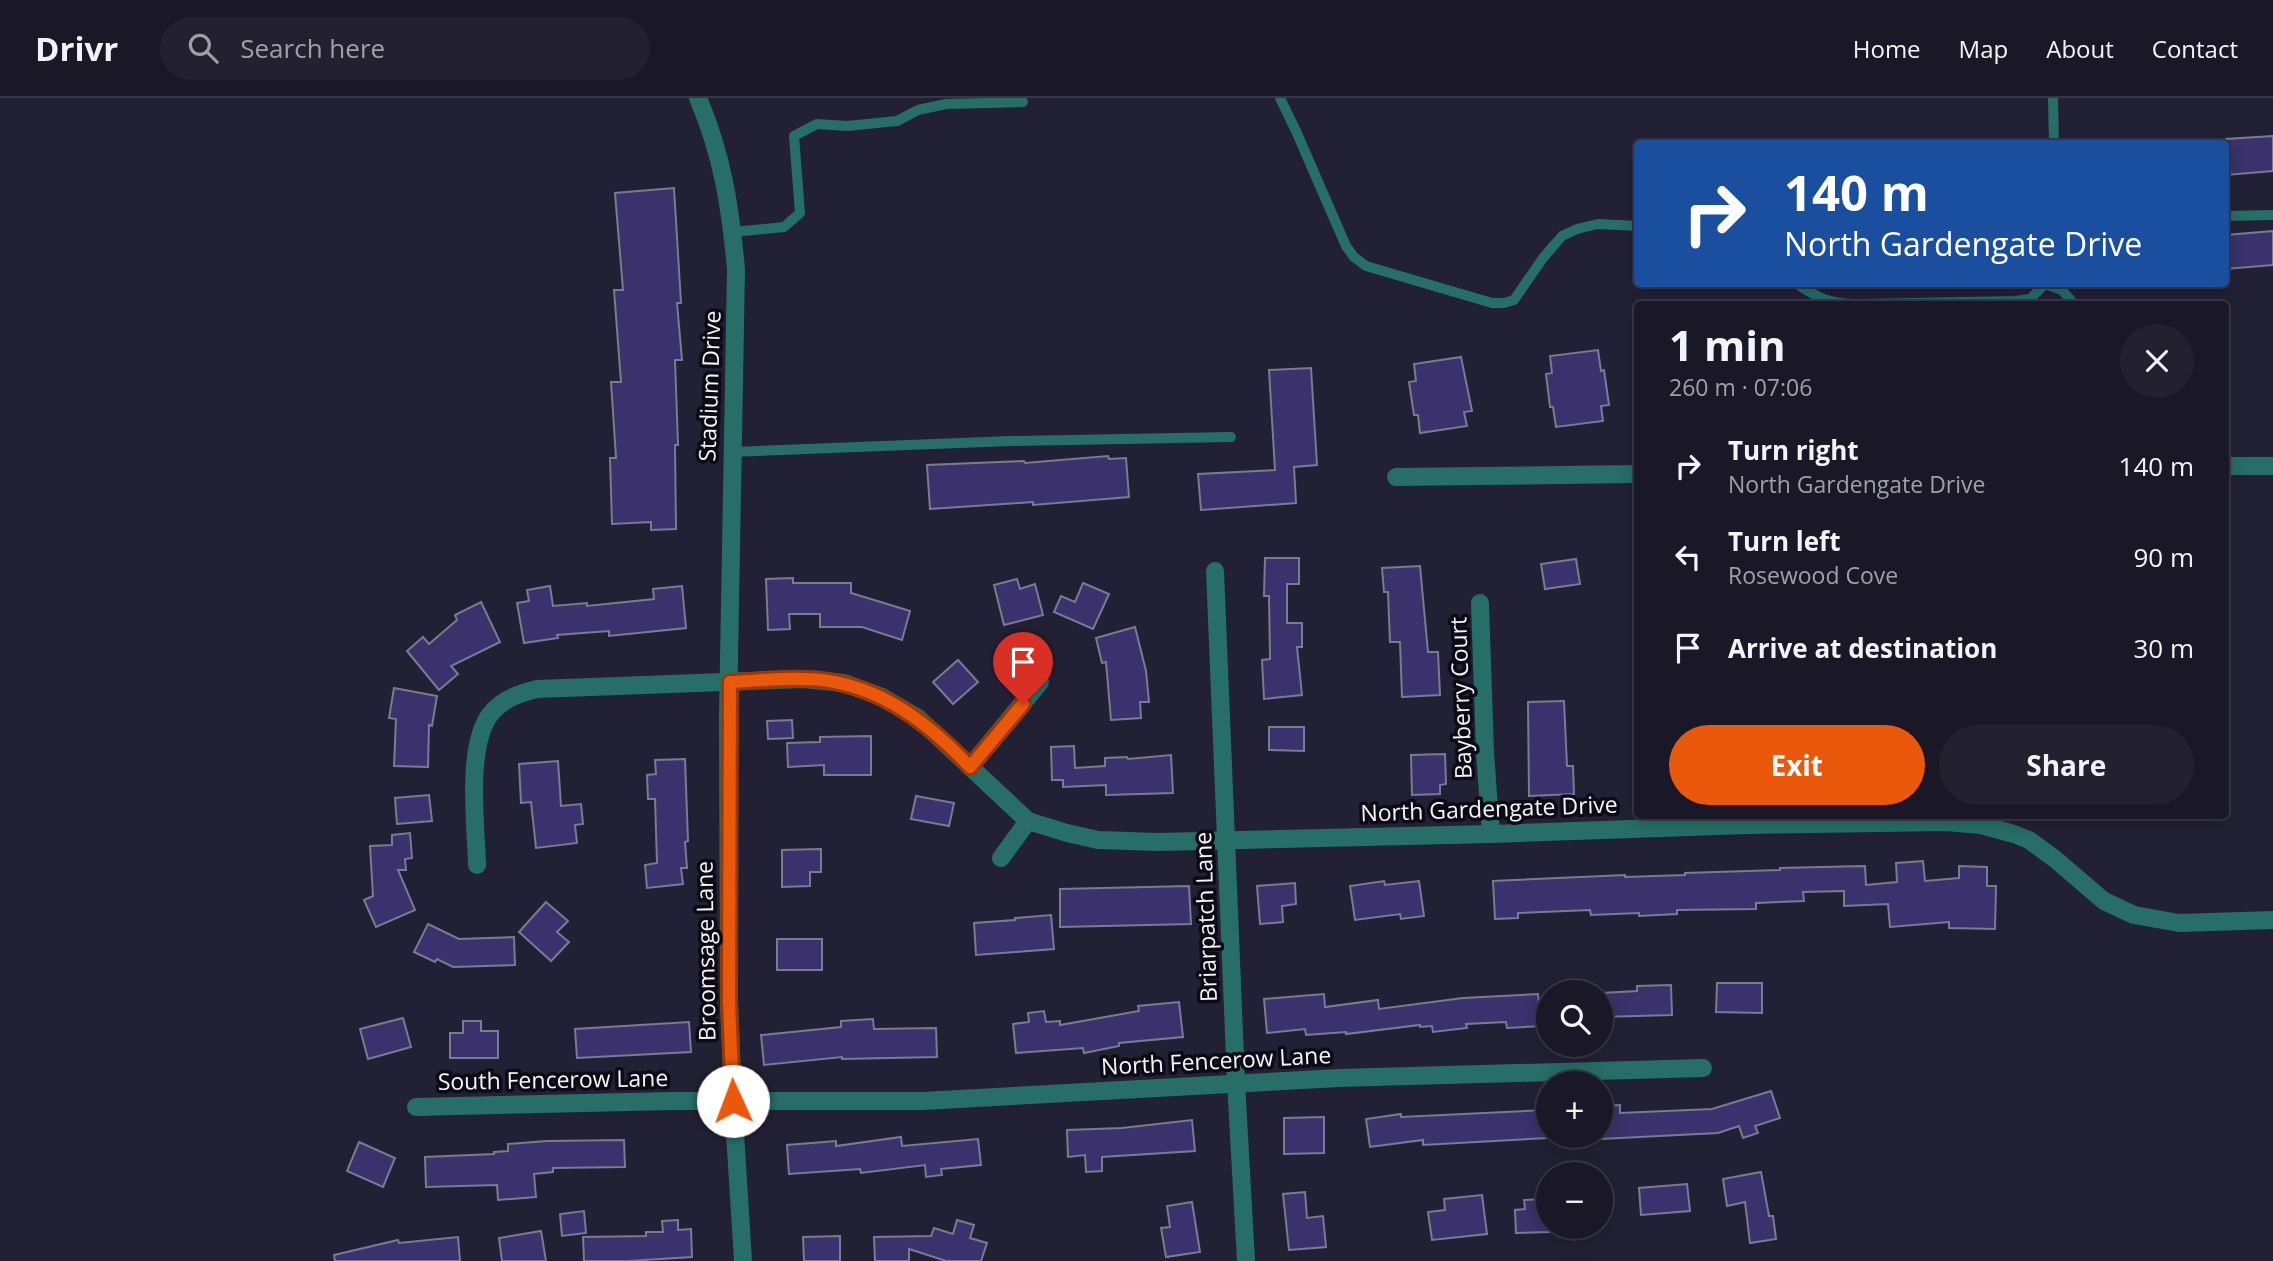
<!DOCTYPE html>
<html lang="en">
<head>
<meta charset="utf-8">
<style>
  body { margin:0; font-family:"Open Sans",sans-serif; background:#23212f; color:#f1f3f6; height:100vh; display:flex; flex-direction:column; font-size:26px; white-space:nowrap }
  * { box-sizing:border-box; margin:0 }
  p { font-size:23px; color:#9fa0a7 }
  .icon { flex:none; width:38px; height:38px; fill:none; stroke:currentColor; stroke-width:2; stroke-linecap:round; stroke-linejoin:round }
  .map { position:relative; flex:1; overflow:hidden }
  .side { position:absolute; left:1634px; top:203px; width:595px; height:518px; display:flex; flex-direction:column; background:#1a1827; border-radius:7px; box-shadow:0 4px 18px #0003,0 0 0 2px #383744 }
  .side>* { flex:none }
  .top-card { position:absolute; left:1634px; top:42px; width:595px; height:147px; border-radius:7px; box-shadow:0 4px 18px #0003,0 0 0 2px #383744; background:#1a4fa0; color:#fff; overflow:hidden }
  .tools { position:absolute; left:1536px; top:882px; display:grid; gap:14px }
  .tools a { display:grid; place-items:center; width:77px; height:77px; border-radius:50%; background:#1a1827; box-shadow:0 4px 18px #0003,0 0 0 2px #383744; font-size:35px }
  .pin { position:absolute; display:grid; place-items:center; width:60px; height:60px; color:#fff; margin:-72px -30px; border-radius:50% 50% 50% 0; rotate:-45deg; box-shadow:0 0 7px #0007 }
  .pin .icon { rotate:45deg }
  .me { position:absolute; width:77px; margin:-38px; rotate:358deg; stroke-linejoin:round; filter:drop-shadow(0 0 5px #0008) }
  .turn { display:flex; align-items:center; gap:24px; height:147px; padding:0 35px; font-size:32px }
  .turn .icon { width:91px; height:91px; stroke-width:2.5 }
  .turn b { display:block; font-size:49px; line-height:60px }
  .round { display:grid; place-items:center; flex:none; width:74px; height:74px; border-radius:37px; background:#23212f }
  .head { display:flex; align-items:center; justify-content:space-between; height:119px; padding:0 35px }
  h1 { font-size:42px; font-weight:700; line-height:52px }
  .button { display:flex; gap:14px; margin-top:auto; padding:14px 35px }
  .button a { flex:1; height:80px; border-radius:42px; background:#ea580c; color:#fff; font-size:28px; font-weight:700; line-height:80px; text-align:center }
  .button a+a { background:#23212f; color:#f1f3f6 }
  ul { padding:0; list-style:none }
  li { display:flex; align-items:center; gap:21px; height:91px; padding:0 35px }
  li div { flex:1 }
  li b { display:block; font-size:26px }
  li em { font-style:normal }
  header { display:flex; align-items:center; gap:42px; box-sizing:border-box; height:98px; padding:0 35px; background:#1a1827; border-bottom:2px solid #383744 }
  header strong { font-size:33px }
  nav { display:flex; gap:38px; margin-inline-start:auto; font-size:24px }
  .search { width:490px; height:63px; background:#23212f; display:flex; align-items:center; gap:18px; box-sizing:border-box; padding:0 24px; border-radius:38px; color:#9fa0a7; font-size:26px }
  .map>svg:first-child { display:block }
  .building { fill:#3b316c; stroke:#7c7a92; stroke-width:2 }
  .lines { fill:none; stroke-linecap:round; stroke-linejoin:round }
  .lane { stroke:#266e67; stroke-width:10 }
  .street { stroke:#266e67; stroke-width:18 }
  .route-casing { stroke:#983908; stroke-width:18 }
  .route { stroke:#ea580c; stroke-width:12 }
  .labels { text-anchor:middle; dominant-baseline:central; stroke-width:7; stroke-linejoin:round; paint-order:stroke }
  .street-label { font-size:23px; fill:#f4f4fe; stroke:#0c0b14 }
</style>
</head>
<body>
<header>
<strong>Drivr</strong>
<div class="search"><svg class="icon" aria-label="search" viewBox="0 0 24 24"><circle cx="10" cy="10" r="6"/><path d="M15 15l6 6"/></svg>Search here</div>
<nav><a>Home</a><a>Map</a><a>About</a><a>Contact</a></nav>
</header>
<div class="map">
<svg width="2273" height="1163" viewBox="0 0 2273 1163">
  <rect width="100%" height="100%" fill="#222034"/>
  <!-- building -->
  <g class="building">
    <polygon points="2273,38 2273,73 2226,77 2226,41"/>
    <polygon points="674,90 681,205 677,205 682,262 675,262 678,347 675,347 676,431 651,432 651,424 612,426 610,360 616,360 611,284 621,284 614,192 623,192 615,95"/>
    <polygon points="2273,133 2273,167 2226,171 2226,137"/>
    <polygon points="1598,252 1601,273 1604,272 1609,307 1601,308 1603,323 1556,329 1553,309 1550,309 1546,276 1552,275 1550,258"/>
    <polygon points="1461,259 1472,313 1464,314 1467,328 1420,335 1418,317 1414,317 1409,284 1416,283 1414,266"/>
    <polygon points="1311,270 1317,367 1294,369 1296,405 1201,412 1198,376 1275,372 1269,272"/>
    <polygon points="1108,358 1109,361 1126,360 1129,399 1033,407 1033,404 930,411 927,367 1024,363 1025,365"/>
    <polygon points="1265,460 1299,460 1299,486 1287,486 1287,525 1302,525 1302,549 1297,549 1302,597 1264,601 1262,562 1270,561 1269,498 1264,498"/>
    <polygon points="1576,461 1580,486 1545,491 1541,466"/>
    <polygon points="1420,468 1428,554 1438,554 1440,597 1402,599 1400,544 1390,544 1388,494 1384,494 1382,470"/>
    <polygon points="793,480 793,485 851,485 851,495 910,513 902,542 862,529 820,529 820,516 789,516 790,531 768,532 766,481"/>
    <polygon points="1017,481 1020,491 1035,486 1043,517 1004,527 994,487"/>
    <polygon points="1083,485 1109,496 1093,531 1054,514 1061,498 1075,504"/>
    <polygon points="550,488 553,508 587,505 587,508 654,501 653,491 682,488 686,530 609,538 609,533 557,537 558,540 524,545 517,505 529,503 527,492"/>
    <polygon points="481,504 500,544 451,568 458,576 439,592 407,553 423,539 429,546 457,522 455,517"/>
    <polygon points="1135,529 1146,573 1149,604 1140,604 1141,620 1111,622 1106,564 1102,565 1096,540"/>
    <polygon points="958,562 978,584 953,606 933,584"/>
    <polygon points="394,590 437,598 432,628 429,627 428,669 394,668 396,621 389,620"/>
    <polygon points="1564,603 1567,668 1573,668 1574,696 1529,698 1528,604"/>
    <polygon points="792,622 793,640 768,641 767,623"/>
    <polygon points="1269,629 1304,629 1304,653 1269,652"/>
    <polygon points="871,638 871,677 824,677 824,667 788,669 787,645 820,644 820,639"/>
    <polygon points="1074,648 1075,670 1105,668 1105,660 1127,659 1128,661 1171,657 1173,695 1106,697 1106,687 1063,689 1063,682 1052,682 1051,649"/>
    <polygon points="1445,656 1446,686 1440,687 1440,696 1412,697 1411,657"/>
    <polygon points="685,661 688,743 685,744 687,770 681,770 683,786 647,790 645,767 657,765 655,701 648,701 647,677 656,676 655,662"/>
    <polygon points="558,663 561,708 581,706 583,726 575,727 577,745 536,750 531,704 521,705 519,666"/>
    <polygon points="429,697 432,723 397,726 395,700"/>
    <polygon points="916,698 954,705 949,728 911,721"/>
    <polygon points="410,735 412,760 405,761 406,772 398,772 415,812 376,829 364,802 373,798 370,748 392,747 392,737"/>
    <polygon points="821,751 821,774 810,774 810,788 782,789 782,752"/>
    <polygon points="1923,763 1925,783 1959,780 1959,768 1987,769 1987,788 1996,788 1995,831 1949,830 1949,824 1890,829 1888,806 1844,808 1844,793 1803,794 1804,803 1756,805 1756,811 1677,812 1677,816 1639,818 1639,815 1591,817 1590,812 1518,815 1518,820 1495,821 1493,783 1625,777 1625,779 1685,777 1685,775 1780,772 1780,770 1865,768 1866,787 1897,784 1896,765"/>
    <polygon points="1384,783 1385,787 1419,783 1424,818 1401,821 1400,816 1355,822 1350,788"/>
    <polygon points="1295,785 1296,806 1282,808 1283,824 1260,826 1257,788"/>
    <polygon points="1189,788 1191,826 1060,829 1060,791"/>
    <polygon points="546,804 568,823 557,834 569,844 551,863 519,834"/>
    <polygon points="1051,817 1054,851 976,857 974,825 1015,822 1015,820"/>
    <polygon points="428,826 459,841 514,839 515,867 453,869 437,861 435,864 414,854"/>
    <rect x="777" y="841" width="45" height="31"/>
    <polygon points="1717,885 1762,885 1762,915 1716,914"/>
    <polygon points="1671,887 1672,917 1601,919 1601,895 1637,893 1637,888"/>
    <polygon points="1324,896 1325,909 1378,902 1379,911 1463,900 1538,896 1541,928 1507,930 1506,924 1466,926 1467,930 1433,934 1432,928 1420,929 1420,927 1346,936 1346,934 1306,937 1305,931 1267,935 1264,901"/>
    <polygon points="1179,904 1183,939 1119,945 1119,948 1084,955 1083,950 1016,955 1013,926 1029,924 1028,915 1044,913 1046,924 1060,923 1060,927 1139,913 1138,908"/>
    <polygon points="403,920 411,949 368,961 360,931"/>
    <polygon points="873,921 874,931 936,930 937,959 842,961 842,959 764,967 761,937 841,929 841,923"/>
    <polygon points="463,923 481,923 481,933 498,933 498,960 450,960 450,935 463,935"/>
    <polygon points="689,924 691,954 577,960 575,931"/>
    <polygon points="1771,993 1780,1020 1755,1028 1758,1035 1743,1040 1739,1028 1718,1035 1601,1041 1601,1008 1620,1007 1620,1015 1712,1011"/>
    <polygon points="1546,1012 1548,1040 1423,1047 1423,1042 1370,1049 1366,1021 1401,1016 1401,1019"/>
    <polygon points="1324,1019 1324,1055 1284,1056 1284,1020"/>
    <polygon points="1192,1022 1195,1053 1102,1059 1102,1073 1086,1074 1085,1057 1068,1059 1067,1032 1122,1030"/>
    <polygon points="901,1039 902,1048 978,1041 981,1067 941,1071 942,1077 926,1079 925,1067 861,1075 860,1071 789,1076 787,1047 836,1043 836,1048"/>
    <polygon points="624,1042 625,1069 553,1070 553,1074 534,1076 536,1099 498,1102 497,1087 426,1089 425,1059 494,1056 494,1054 508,1053 508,1046 547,1043"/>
    <polygon points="359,1044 395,1060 383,1089 347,1073"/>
    <polygon points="1761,1074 1769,1118 1773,1118 1776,1141 1750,1145 1745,1104 1727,1108 1723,1081"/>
    <polygon points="1687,1086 1690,1113 1641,1117 1639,1090"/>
    <polygon points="1305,1094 1307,1120 1323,1118 1326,1149 1289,1152 1283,1096"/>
    <polygon points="1482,1097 1487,1136 1432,1142 1428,1114 1445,1112 1444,1101"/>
    <polygon points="1545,1101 1546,1113 1549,1113 1549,1134 1516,1135 1515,1112 1525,1111 1524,1102"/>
    <polygon points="1192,1104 1200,1154 1166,1159 1161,1130 1170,1129 1167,1108"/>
    <polygon points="584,1113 586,1135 562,1138 560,1116"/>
    <polygon points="678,1122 678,1132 691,1131 692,1159 628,1163 584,1163 583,1139 646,1138 646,1134 663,1134 662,1123"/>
    <polygon points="957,1122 974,1127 970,1140 987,1145 981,1163 946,1163 909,1151 909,1163 875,1163 874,1139 931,1138 934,1130 953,1136"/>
    <polygon points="541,1133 546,1163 502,1163 499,1140"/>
    <polygon points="840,1138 840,1163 804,1163 803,1139"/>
    <polygon points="458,1139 460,1163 335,1163 334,1157 398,1142 399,1145"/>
  </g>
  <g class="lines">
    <!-- lane -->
    <g class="lane">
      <polyline points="1280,0 1296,33 1346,148 1354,159 1366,168 1492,205 1504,205 1514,202 1543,160 1562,138 1577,131 1598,126 1638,128"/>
      <polyline points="2053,0 2054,46"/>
      <polyline points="2226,118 2273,117"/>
      <polyline points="733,134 784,129 800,115 794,38 817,26 847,28 897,23 918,12 946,6 1023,4"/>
      <path d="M 1797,186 C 1818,200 1828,205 1854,206"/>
      <polyline points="2045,186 2062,192 2074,206"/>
      <polyline points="1862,206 2014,203 2030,201 2045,186"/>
      <polyline points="732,354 1010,343 1231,339"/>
    </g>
    <!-- street -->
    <g class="street">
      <path d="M 698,0 C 723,59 730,108 736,171 L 728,618 L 729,903 L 733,1003 L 743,1163"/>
      <polyline points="2226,368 2273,368"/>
      <polyline points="1396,379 1638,376"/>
      <polyline points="1215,473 1236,984 1246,1163"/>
      <polyline points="1480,505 1485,655 1491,736"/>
      <polyline points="970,669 1040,584"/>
      <polyline points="1001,760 1028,723"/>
      <path d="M 477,767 C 476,726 465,643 493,613 C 505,600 521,595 537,591 L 803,581 L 844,585 L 882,599 L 918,620 L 1028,723 L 1067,735 L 1098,742 L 1159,744 L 1491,736 L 1746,727 L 1946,724 L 1981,727 L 2014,736 L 2029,742 L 2055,761 L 2104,803 L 2134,817 L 2179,825 L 2273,822"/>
      <polyline points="416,1009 671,1003 923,1003 1339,980 1703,970"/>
    </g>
  </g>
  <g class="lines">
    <!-- route casing -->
    <g class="route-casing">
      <path id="route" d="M 733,1003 L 729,903 L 730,584 C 754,583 780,580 805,581 C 872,582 925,621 970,669 L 1023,606"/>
    </g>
    <!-- route -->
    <use href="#route" class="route"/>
  </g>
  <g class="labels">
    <!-- street labels -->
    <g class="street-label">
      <text transform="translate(709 288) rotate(-88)">Stadium Drive</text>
      <text transform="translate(1460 600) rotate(-92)">Bayberry Court</text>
      <text transform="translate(1489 710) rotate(-2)">North Gardengate Drive</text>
      <text transform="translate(1205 819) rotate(-92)">Briarpatch Lane</text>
      <text transform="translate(705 853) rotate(-91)">Broomsage Lane</text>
      <text transform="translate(1216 962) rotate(-3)">North Fencerow Lane</text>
      <text transform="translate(553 981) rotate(-1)">South Fencerow Lane</text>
    </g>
  </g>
</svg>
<div class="tools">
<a><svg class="icon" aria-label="search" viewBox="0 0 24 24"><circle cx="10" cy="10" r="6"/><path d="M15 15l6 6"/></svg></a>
<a>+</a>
<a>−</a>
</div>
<div class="pin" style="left:1023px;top:606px;background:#d93025"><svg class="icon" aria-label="arrive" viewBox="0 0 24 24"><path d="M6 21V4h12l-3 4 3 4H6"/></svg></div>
<svg class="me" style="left:733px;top:1003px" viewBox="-20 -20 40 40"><circle r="19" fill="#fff"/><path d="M0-13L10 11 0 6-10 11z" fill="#ea580c"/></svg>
<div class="top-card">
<div class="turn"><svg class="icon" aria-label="right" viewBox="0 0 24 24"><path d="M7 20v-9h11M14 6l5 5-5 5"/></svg><div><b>140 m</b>North Gardengate Drive</div></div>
</div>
<section class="side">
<div class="head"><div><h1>1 min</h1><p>260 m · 07:06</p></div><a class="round"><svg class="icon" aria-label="close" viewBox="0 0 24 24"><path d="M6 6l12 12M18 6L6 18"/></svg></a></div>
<ul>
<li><svg class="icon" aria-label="right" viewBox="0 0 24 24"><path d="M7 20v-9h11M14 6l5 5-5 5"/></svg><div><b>Turn right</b><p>North Gardengate Drive</p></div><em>140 m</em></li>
<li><svg class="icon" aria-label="left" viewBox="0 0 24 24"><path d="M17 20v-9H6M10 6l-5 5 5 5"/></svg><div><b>Turn left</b><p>Rosewood Cove</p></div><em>90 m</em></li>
<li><svg class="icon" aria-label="arrive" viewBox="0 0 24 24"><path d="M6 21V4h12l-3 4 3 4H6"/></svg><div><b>Arrive at destination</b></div><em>30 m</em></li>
</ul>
<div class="button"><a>Exit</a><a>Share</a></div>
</section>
</div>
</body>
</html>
